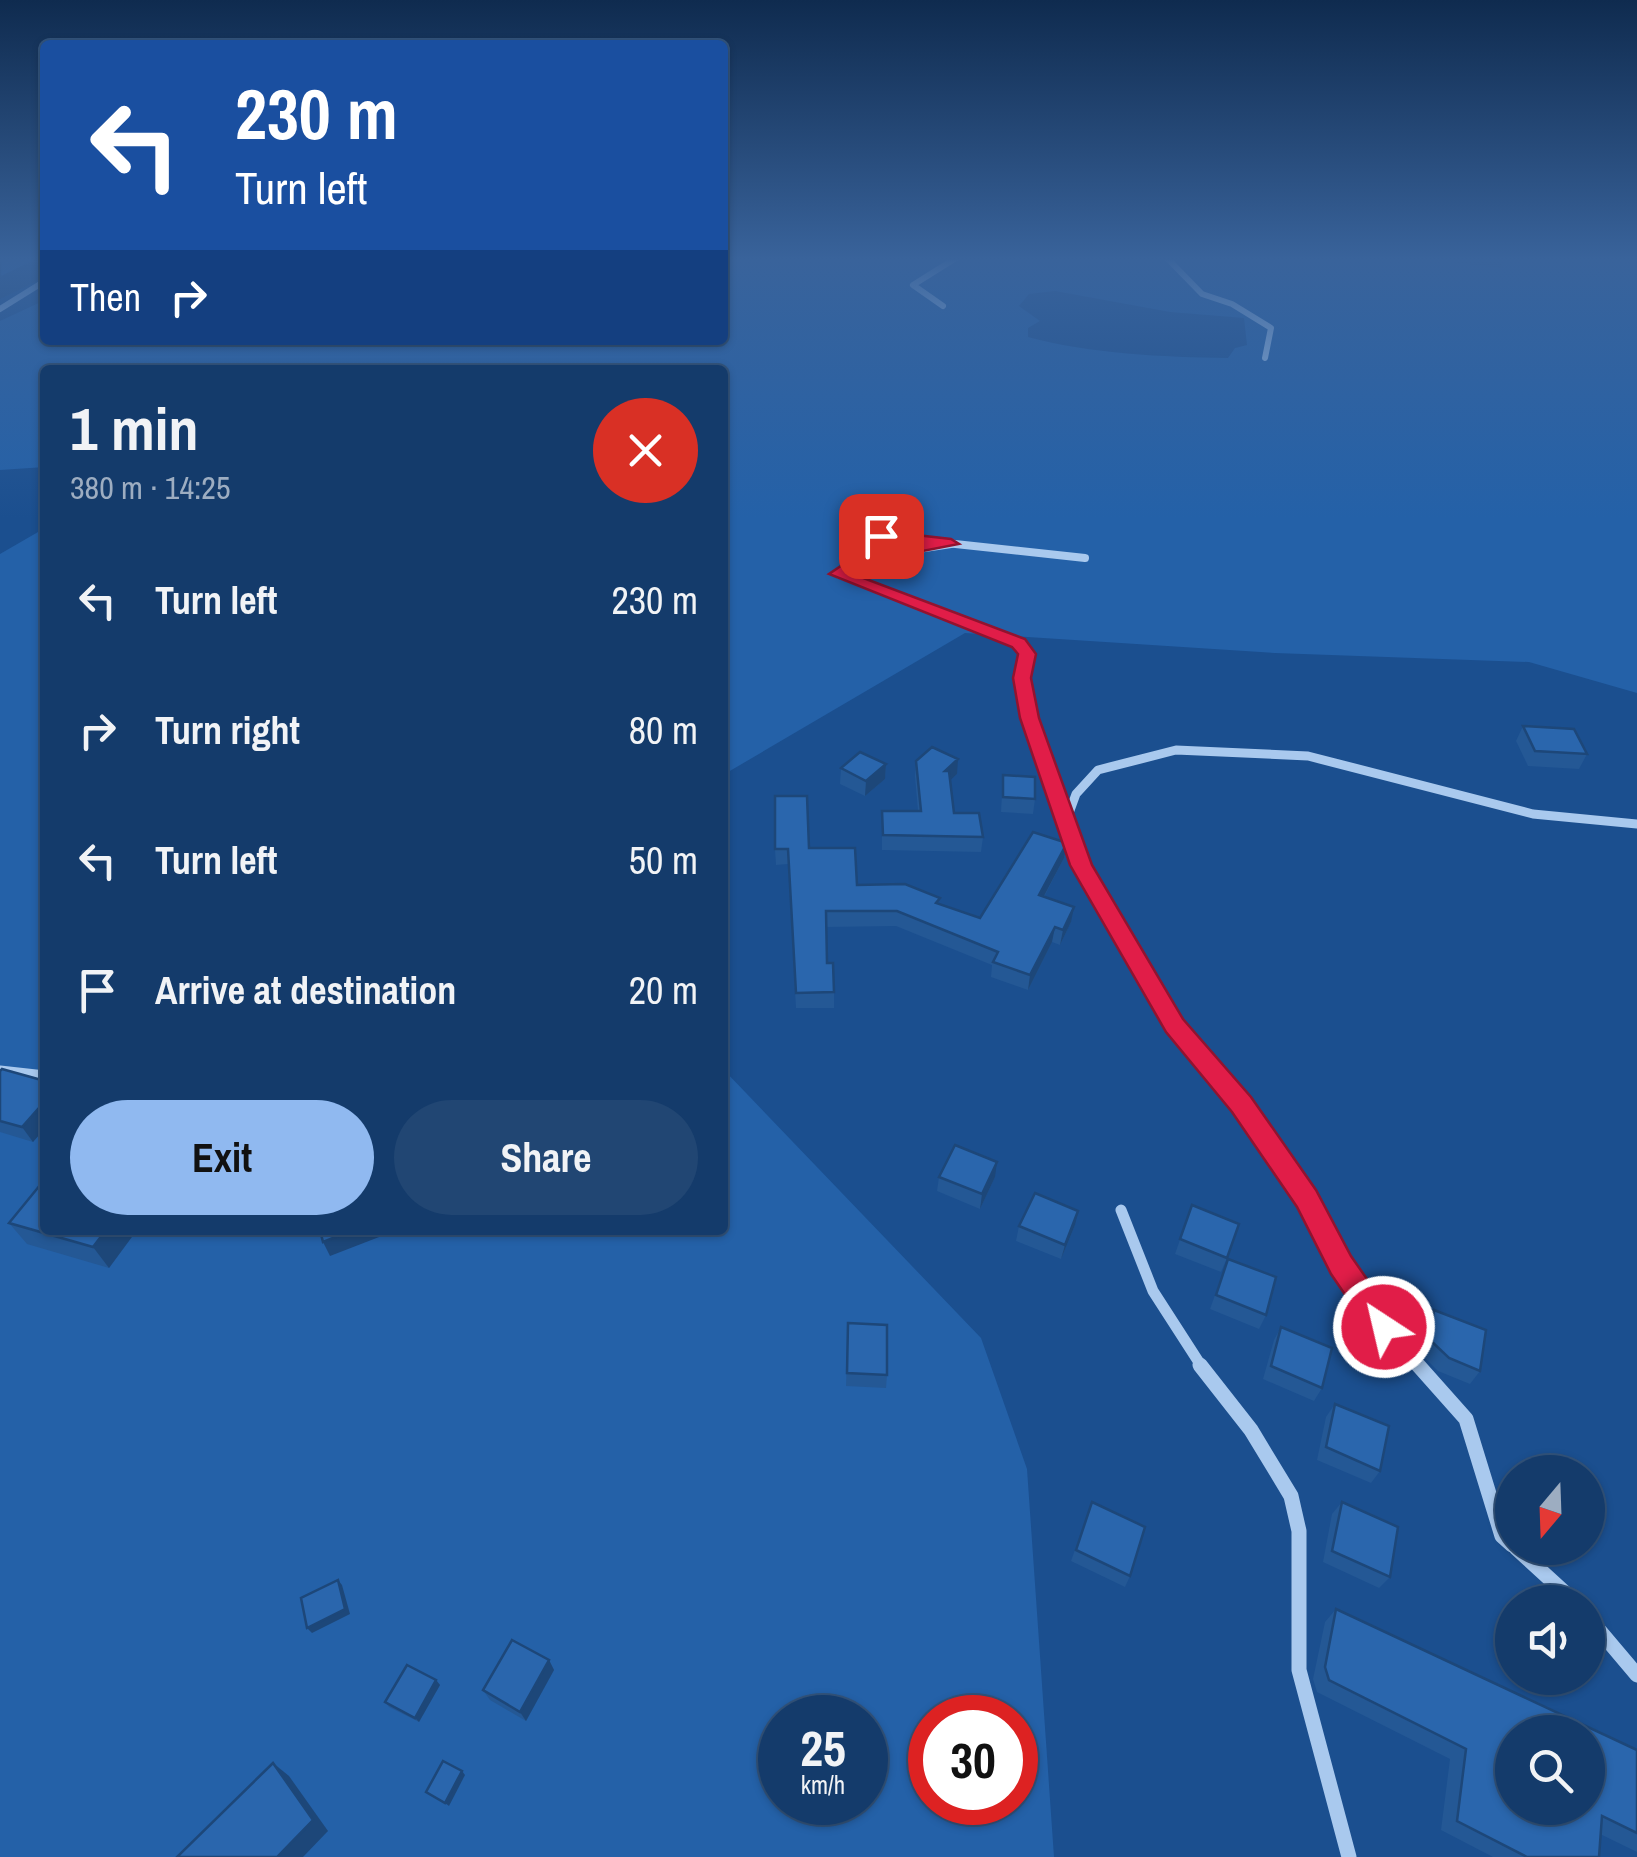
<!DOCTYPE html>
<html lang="en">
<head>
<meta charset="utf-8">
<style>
  body { margin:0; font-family:"Archivo Narrow",sans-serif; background:#214673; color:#f1f3f6; height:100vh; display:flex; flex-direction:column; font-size:38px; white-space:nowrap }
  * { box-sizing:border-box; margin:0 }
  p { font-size:32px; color:#9dadc1 }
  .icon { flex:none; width:55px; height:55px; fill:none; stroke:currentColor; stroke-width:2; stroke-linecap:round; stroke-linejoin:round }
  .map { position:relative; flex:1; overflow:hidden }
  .sheet { position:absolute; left:40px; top:365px; width:688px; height:870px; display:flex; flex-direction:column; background:#143b6b; border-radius:10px; box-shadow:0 2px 8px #0004,0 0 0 2px #33557e }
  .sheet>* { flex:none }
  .hud { position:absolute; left:40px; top:40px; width:688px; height:305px; border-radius:10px; box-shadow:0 2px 8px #0004,0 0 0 2px #33557e; background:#1a4fa0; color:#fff; overflow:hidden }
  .needle { width:65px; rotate:199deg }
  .tools { position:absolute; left:1495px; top:1455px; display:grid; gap:20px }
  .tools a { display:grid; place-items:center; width:110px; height:110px; border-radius:50%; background:#143b6b; box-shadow:0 2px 8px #0004,0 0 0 2px #33557e; font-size:50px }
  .speed { position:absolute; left:758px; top:1695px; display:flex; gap:20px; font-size:50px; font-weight:700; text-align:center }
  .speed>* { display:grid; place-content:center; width:130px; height:130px; border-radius:50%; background:#143b6b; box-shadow:0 2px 8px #0004,0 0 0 2px #33557e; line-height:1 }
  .speed small { font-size:25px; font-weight:400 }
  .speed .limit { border:15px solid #d22; background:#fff; color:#111 }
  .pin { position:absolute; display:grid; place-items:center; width:85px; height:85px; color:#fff; margin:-42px; border-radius:20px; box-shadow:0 5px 15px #0006 }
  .me { position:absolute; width:110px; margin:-55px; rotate:325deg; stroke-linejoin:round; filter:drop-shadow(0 0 8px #0008) }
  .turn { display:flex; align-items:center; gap:35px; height:210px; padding:0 30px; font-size:45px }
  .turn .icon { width:130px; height:130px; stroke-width:2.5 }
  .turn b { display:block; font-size:70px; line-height:85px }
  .then { display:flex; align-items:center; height:95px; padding:0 30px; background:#0003; gap:20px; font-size:38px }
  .round { display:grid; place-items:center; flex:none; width:105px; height:105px; border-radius:52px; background:#214673 }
  .headline { display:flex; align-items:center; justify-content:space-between; height:170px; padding:0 30px }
  h1 { font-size:60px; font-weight:700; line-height:75px }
  .button { display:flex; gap:20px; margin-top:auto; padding:20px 30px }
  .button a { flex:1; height:115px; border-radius:60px; background:#90b9f0; color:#111; font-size:40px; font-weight:700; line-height:115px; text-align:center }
  .button a+a { background:#214673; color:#f1f3f6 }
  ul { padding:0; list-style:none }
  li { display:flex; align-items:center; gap:30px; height:130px; padding:0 30px }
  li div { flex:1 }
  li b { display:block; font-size:38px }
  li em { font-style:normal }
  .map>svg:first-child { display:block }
  .green { fill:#2461a8; fill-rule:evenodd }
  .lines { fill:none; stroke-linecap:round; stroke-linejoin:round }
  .street-far4 { stroke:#a9c9ee; stroke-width:6 }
  .street-far3 { stroke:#a9c9ee; stroke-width:8 }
  .street-far2 { stroke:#a9c9ee; stroke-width:9 }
  .street-far1 { stroke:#a9c9ee; stroke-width:11 }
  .street { stroke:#a9c9ee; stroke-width:15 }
  .wall { fill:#245895 }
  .shaded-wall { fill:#1d4779 }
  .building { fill:#2a66ad; stroke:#1d4779; stroke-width:2.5; fill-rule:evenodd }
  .route { fill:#e11d48; stroke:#92132f; stroke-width:2.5 }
</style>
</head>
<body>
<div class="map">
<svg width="1637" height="1857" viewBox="0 0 1637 1857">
  <rect width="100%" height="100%" fill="#1b4f8f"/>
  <!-- green -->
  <g class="green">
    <path d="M 723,258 L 1637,258 L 1637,693 L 1529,662 L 1275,653 L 965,633 L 723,775 L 722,370 L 45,370 L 45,467 L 0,470 L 0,321 L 45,300 L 45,340 L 722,340 ZM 1055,291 L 1170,312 L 1244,318 L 1247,345 L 1235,348 L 1228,358 C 1163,357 1091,354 1028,337 L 1028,328 L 1040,321 L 1019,306 L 1029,294 Z"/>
    <path d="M 45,528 L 45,1230 L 722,1230 L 723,1069 L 981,1338 L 1027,1469 L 1054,1857 L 0,1857 L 0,554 ZM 780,1718 L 865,1718 L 865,1802 L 780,1802 ZM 930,1718 L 1015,1718 L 1015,1802 L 930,1802 Z"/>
  </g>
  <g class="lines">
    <!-- street-far4 -->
    <g class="street-far4">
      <polyline points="1167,258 1202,294 1232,304 1271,328 1265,358"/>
      <polyline points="943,306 913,285 956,258"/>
      <polyline points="0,309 45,281"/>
    </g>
    <!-- street-far3 -->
    <g class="street-far3">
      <polyline points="881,536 1085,558"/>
      <polyline points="951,544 866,557 838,574 1018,643 1027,654 1023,681"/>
    </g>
    <!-- street-far2 -->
    <g class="street-far2">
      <path d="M 1022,678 C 1041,792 1093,885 1150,982"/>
      <polyline points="1065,824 1076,794 1098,770 1176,750 1308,756 1533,814 1637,824"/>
    </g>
    <!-- street-far1 -->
    <g class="street-far1">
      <path d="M 1148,980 C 1194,1057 1257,1121 1305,1196 C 1319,1218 1328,1242 1341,1264 C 1363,1302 1391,1335 1420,1367"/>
      <polyline points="0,1071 45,1076"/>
      <polyline points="1121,1210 1153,1291 1202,1367"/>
    </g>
    <!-- street -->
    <g class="street">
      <polyline points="1200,1365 1251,1430 1291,1496 1299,1531 1299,1670 1349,1857"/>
      <polyline points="1418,1365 1466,1419 1502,1536 1512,1545"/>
      <polyline points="1516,1548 1575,1602"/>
      <polyline points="1588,1617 1637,1675"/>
    </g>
  </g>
  <!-- wall -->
  <g class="wall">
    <polygon points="1441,258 1504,258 1501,268 1441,261"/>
    <polygon points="1523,726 1587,754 1579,769 1528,766 1516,741"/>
    <polygon points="916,761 957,774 950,780 954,813 983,837 981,852 882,850 882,811 918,811 915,776"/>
    <polygon points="886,764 885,779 865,796 840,784 841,768"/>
    <polygon points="1003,775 1035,799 1033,814 1001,812"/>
    <polygon points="1067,843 1064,858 1044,897 1071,922 1060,945 1052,942 1028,990 991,977 992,965 896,926 826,927 827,963 834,992 834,1008 796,1008 788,864 776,865 775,849 809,848 857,885 940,904 980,918"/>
    <polygon points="0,1071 45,1081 45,1128 33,1142 0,1132"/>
    <polygon points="939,1177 995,1177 980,1209 937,1191"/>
    <polygon points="1192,1205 1227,1258 1221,1272 1175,1254"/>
    <polygon points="9,1223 45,1230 137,1230 109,1268 27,1244"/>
    <polygon points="1075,1225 1061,1259 1016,1241 1019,1226"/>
    <polygon points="1228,1259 1266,1315 1259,1329 1210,1309"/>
    <polygon points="1434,1310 1480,1371 1470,1384 1438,1371 1419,1352 1424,1324"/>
    <polygon points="848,1323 887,1375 886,1388 846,1386"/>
    <polygon points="1281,1327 1322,1388 1314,1401 1263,1379 1274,1340"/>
    <polygon points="1335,1404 1380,1471 1371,1483 1317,1460 1326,1417"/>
    <polygon points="1092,1502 1130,1576 1125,1587 1071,1561"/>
    <polygon points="1342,1502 1390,1577 1379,1588 1323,1562 1332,1514"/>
    <polygon points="1336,1609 1637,1750 1637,1852 1600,1834 1599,1857 1493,1857 1441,1830 1450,1759 1317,1692 1313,1679 1325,1622"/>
    <polygon points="549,1660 554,1670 526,1721 490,1700 483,1690"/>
    <polygon points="436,1680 440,1685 419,1722 389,1707 385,1702"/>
  </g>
  <!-- shaded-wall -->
  <g class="shaded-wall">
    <polygon points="41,258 45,258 45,277 0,299 0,278"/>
    <polygon points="958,759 957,774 944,786 945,771"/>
    <polygon points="886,764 885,779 865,796 866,781"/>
    <polygon points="1067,843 1064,858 1036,911 1039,895"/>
    <polygon points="1074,907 1071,922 1060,945 1063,930"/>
    <polygon points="1055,927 1052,942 1028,990 1030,975"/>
    <polygon points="45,1101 45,1128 33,1142 22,1127"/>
    <polygon points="997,1162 995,1177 980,1209 982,1194"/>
    <polygon points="1078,1211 1075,1225 1061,1259 1065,1245"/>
    <polygon points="106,1230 137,1230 109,1268 93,1247"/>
    <polygon points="353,1230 392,1230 392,1232 330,1256 323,1242"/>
    <polygon points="338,1580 342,1585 350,1614 312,1633 307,1628"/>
    <polygon points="549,1660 554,1670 526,1721 520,1712"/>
    <polygon points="436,1680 440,1685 419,1722 415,1718"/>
    <polygon points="273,1763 289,1776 328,1831 303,1857 277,1857"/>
    <polygon points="462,1771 465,1775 449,1806 445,1803"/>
  </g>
  <!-- building -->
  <g class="building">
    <polygon points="0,258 41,258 0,278"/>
    <polygon points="1523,726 1574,729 1587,754 1535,751"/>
    <polygon points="932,747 958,759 945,771 949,771 954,813 979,813 983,837 883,835 882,811 921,811 916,761"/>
    <polygon points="860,752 886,764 866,781 841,768"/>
    <polygon points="1003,775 1035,777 1035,799 1003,797"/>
    <polygon points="775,796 807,796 809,848 855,848 857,885 905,884 940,898 936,903 980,918 1033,832 1067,843 1039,895 1074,907 1063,930 1055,927 1030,975 993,962 998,952 897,911 826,911 827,963 833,963 834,992 796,993 788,849 775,849"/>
    <polygon points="2,1069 45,1081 45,1101 22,1127 0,1121 0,1071"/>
    <polygon points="955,1145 997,1162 982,1194 939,1177"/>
    <polygon points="45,1179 45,1230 106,1230 93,1247 9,1223"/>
    <polygon points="1035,1193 1078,1211 1065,1245 1019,1226"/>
    <polygon points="1192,1205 1239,1224 1227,1258 1180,1239"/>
    <polygon points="320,1230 353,1230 323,1242"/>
    <polygon points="1228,1259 1276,1277 1266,1315 1216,1295"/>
    <polygon points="1434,1310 1486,1330 1480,1371 1449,1358 1429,1339"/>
    <polygon points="848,1323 887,1325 887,1375 847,1373"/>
    <polygon points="1281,1327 1332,1348 1322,1388 1271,1366"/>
    <polygon points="1335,1404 1389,1426 1380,1471 1326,1447"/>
    <polygon points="1092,1502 1145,1527 1130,1576 1076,1550"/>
    <polygon points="1342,1502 1398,1527 1390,1577 1332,1551"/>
    <polygon points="338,1580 345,1609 307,1628 301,1598"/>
    <path d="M 1336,1609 L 1637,1750 L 1637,1833 L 1602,1816 L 1599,1857 L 1527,1857 L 1457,1821 L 1466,1749 L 1329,1680 L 1325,1667 ZM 1512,1732 L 1588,1732 L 1588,1808 L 1512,1808 Z"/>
    <polygon points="512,1640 549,1660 520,1712 483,1690"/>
    <polygon points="407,1665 436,1680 415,1718 385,1702"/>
    <polygon points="443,1761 462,1771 445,1803 426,1792"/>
    <polygon points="273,1763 313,1820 277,1857 177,1857"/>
  </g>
  <!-- sky -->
  <linearGradient id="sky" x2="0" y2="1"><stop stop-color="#0f2b4f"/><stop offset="0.5" stop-color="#39639b"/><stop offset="1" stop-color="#39639b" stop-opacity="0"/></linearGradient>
  <rect width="1637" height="518" fill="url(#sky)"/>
  <!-- route -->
  <polygon class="route" points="881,531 951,539 959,544 871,561 850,573 1025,639 1036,654 1031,678 1039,718 1092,865 1183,1019 1251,1097 1316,1190 1351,1256 1394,1318 1399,1327 1394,1337 1384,1341 1374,1337 1331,1274 1297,1207 1232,1112 1166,1032 1070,865 1020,718 1013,678 1018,654 1012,647 829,574 860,553 913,544 876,540 873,536"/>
</svg>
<div class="tools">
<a><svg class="needle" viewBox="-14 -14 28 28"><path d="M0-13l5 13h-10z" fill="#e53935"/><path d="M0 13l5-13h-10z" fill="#9dadc1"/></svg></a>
<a><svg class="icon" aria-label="sound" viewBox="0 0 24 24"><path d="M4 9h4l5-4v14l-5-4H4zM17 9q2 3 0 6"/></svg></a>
<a><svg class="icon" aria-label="search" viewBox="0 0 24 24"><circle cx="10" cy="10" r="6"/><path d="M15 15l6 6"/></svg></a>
</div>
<div class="speed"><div>25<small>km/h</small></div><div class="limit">30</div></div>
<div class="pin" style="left:881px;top:536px;background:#d93025"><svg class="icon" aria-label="arrive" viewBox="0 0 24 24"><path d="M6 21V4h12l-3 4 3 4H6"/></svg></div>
<svg class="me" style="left:1384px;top:1327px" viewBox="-20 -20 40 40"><circle r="17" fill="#e11d48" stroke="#fff" stroke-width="3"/><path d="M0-11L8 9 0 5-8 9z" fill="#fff"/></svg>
<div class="hud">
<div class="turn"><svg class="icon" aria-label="left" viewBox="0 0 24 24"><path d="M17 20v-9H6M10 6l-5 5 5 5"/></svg><div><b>230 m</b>Turn left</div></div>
<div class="then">Then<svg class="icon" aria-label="right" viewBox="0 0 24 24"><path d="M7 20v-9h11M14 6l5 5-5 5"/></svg></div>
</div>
<section class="sheet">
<div class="headline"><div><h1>1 min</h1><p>380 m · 14:25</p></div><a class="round" style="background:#d93025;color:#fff"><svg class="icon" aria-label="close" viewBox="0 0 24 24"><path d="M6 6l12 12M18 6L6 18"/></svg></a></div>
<ul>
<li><svg class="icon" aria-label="left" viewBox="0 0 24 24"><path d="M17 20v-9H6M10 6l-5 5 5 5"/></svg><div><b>Turn left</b></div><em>230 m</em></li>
<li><svg class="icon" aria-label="right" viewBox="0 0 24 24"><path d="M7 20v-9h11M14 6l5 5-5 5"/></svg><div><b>Turn right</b></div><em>80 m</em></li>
<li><svg class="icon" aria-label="left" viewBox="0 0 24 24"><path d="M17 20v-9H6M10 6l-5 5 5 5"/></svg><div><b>Turn left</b></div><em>50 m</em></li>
<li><svg class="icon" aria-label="arrive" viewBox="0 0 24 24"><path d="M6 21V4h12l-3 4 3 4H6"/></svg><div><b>Arrive at destination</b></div><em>20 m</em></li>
</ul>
<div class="button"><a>Exit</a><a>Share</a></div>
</section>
</div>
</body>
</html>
